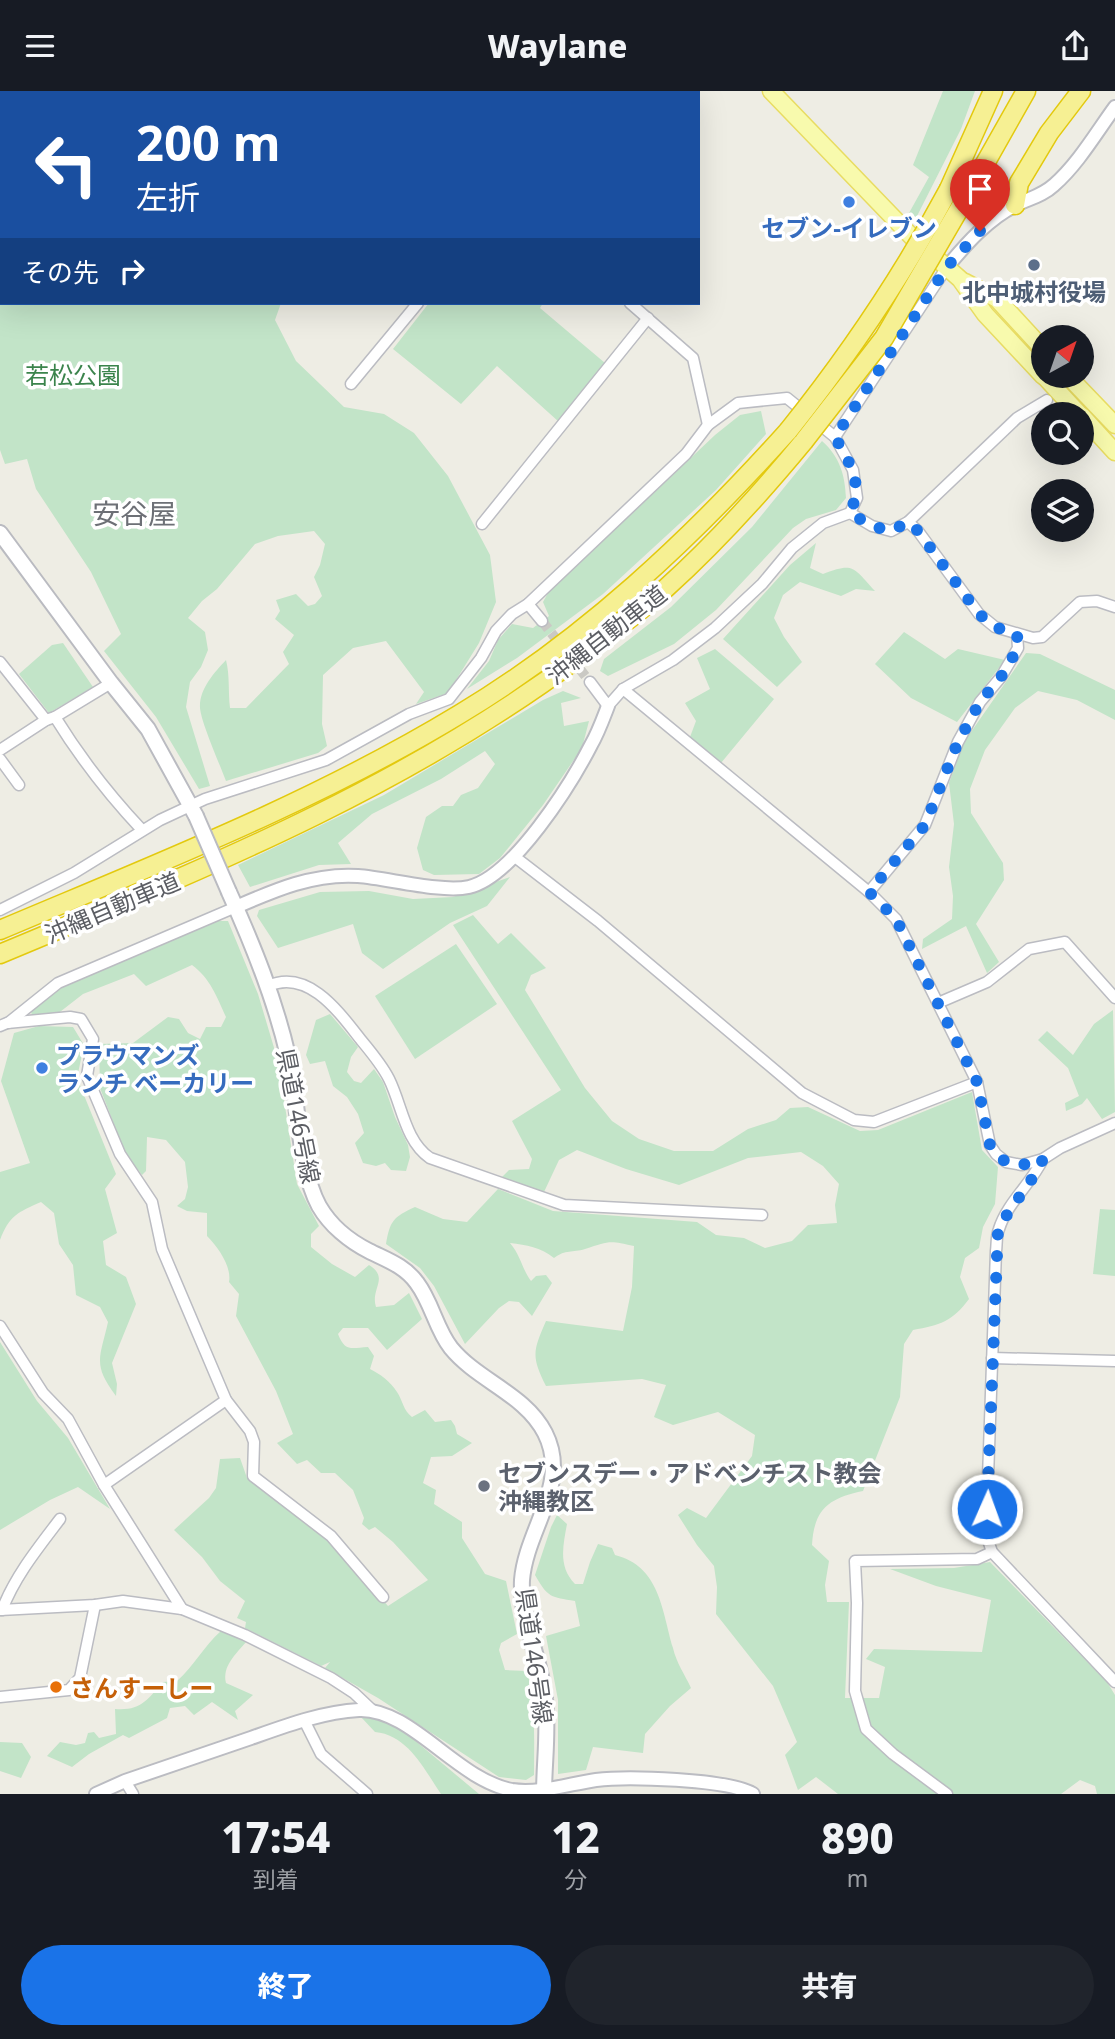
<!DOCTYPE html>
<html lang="ja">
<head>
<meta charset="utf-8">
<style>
  body { margin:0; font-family:"Noto Sans","Noto Sans JP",sans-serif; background:#20242c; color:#f1f3f6; height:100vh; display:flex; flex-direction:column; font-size:26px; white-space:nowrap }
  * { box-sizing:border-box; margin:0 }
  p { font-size:23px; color:#9ea1a6 }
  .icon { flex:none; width:38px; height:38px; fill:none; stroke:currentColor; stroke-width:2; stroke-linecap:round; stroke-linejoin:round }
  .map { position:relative; height:1703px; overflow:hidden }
  .drawer { display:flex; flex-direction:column; background:#171b24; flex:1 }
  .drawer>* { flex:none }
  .guide { position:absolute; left:0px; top:0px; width:700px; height:214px; box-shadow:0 7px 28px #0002; background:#1a4fa0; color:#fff; overflow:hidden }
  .needle { width:46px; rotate:40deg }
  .fabs { position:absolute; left:1031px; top:234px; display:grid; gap:14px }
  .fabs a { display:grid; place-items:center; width:63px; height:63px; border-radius:50%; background:#171b24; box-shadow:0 7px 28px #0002; font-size:35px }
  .pin { position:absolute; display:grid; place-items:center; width:60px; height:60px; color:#fff; margin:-72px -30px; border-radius:50% 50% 50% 0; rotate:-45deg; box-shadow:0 0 7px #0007 }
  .pin .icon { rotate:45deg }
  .me { position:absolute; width:77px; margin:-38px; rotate:2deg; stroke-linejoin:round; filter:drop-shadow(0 0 5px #0008) }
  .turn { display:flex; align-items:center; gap:24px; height:147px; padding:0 21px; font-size:32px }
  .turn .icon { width:91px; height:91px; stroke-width:2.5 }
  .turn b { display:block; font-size:49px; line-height:60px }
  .then { display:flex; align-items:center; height:66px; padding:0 21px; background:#0003; gap:14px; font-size:26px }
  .eta { display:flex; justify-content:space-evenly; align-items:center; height:119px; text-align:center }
  .eta b { font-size:42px; font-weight:800; line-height:49px }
  .button { display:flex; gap:14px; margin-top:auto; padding:14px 21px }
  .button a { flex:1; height:80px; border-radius:42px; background:#1a73e8; color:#fff; font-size:28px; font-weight:800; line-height:80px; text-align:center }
  .button a+a { background:#20242c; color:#f1f3f6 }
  header { display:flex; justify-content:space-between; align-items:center; height:91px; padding:0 21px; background:#171b24; font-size:32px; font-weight:800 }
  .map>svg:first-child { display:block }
  .green { fill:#c2e4c8 }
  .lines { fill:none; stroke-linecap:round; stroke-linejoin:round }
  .minor-tunnel { stroke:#cac9c4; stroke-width:10; stroke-dasharray:10 5; stroke-linecap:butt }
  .minor-casing { stroke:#bbbcc2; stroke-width:13 }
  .tertiary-casing { stroke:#bbbcc2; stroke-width:16 }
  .secondary-casing { stroke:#babbc1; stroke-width:18 }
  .primary-casing { stroke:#e8dc62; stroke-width:19 }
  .motorway-casing { stroke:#e3c90e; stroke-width:21 }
  .minor { stroke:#fff; stroke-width:10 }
  .tertiary { stroke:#fff; stroke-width:12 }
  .secondary { stroke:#fff; stroke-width:14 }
  .primary { stroke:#f8faad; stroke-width:16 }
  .motorway { stroke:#f6f093; stroke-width:18 }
  .secondary-bridge-casing { stroke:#babbc1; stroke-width:18; stroke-linecap:butt }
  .motorway-bridge-casing { stroke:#e3c90e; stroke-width:21; stroke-linecap:butt }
  .secondary-bridge { stroke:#fff; stroke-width:14 }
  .motorway-bridge { stroke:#f6f093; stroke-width:18 }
  .route { stroke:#1a73e8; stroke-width:12; stroke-dasharray:0 21.6 }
  .shop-dot { fill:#3f7fe0; stroke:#fff; stroke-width:2.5 }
  .service-dot { fill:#5c6f8a; stroke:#fff; stroke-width:2.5 }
  .worship-dot { fill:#6b7280; stroke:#fff; stroke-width:2.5 }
  .food-dot { fill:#e8710a; stroke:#fff; stroke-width:2.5 }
  .labels { text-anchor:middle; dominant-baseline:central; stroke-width:7; stroke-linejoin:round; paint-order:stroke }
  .shop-label { font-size:24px; font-weight:bold; fill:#366cbe; stroke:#fff }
  .service-label { font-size:24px; font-weight:bold; fill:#4e5e75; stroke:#fff }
  .park-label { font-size:24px; fill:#3b844c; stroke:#fff }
  .street-label { font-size:24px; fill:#5c5e64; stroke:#fff }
  .worship-label { font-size:24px; font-weight:bold; fill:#5b616d; stroke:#fff; text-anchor:start }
  .food-label { font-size:24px; font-weight:bold; fill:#c56008; stroke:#fff; text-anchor:start }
  .quarter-label { font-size:28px; fill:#6d7076; stroke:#fff }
</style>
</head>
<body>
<header><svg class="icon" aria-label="menu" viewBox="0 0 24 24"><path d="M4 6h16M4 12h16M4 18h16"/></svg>Waylane<svg class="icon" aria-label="share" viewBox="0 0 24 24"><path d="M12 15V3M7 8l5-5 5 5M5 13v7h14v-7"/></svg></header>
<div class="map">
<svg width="1115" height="1703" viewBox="0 0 1115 1703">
  <rect width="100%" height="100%" fill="#eeede4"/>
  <!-- green -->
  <g class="green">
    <path d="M 0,0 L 22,2 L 2,2 L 2,212 L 281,212 L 275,229 L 296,270 L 344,316 L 384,323 L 414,342 L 448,385 L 490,464 L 496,511 L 479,552 L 448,602 L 416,613 L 424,601 L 386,550 L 353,557 L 323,584 L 322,633 L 327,655 L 318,662 L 226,690 C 220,674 201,631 200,617 C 199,598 214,582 226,569 C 230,585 228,600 230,617 L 246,617 L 289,573 L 283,561 L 294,544 L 275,528 L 280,520 L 276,509 L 296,503 L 308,515 L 315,513 L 322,505 L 314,486 L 320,474 L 325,453 L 314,440 L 278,445 L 255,453 L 217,498 L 202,510 L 188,527 L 205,541 L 208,559 L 201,576 L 190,591 L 186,616 L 210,695 L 199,698 L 156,626 L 104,560 L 121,543 L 91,481 L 36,398 L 27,368 L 5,373 L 0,359 Z"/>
    <polygon points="943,0 975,0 961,38 916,127 909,122 929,86 913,74"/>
    <polygon points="429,212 543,212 540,217 605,272 559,331 497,275 461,313 393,258"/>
    <polygon points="761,320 766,343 716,399 603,503 517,567 467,598 489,570 498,549 512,533 533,537 549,525 543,511 548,502 715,344 740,324"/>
    <path d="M 822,350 C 840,366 845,384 846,407 L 836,419 L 806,428 L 793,437 L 716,519 L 674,553 L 608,585 L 600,580 L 604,568 L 671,516 L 752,436 Z"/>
    <path d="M 816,452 L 810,477 L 823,483 C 854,471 853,476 875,500 L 856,498 L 841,505 L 800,491 L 783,504 L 774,527 L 784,546 L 802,571 L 777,596 L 723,548 L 790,474 Z"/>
    <polygon points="904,541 945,568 958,558 1005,569 957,631 911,607 875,573"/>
    <polygon points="63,552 93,596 49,622 19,583 52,554"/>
    <polygon points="715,558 774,608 721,672 690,646 696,630 685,612 710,598 697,567"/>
    <polygon points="1026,562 1040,563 1115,599 1115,629 1077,609 1038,600 1015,617 985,659 970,698 971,722 1003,772 1004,789 976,833 999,871 987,882 966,835 922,858 923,848 952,828 953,805 949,776 954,733 949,692 964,651"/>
    <polygon points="563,600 581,607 561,612 564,635 589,630 582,657 543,714 500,767 479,783 434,784 423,779 417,757 426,726 442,715 453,715 461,704 478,697 495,673 485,660 441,688 372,723 338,752 351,773 319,774 250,796 238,774 384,704 543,609"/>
    <polygon points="510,786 487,815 450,832 383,878 362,862 353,833 278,857 257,825 259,819 320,801 369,800 413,808 453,806"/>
    <path d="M 473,824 L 498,853 L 511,842 L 546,877 L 531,884 L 525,899 L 585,997 L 612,1030 L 639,1048 L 674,1060 L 713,1060 L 748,1038 L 776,1029 L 790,1017 L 808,1016 L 860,1040 L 878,1039 L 972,1001 L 982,1059 L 998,1076 L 995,1113 L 983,1136 L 979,1157 L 965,1167 L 960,1186 L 969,1208 C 952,1231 940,1234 913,1239 L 904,1253 L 900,1306 L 863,1400 C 829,1407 814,1418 812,1454 L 829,1470 L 825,1494 L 827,1511 L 849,1511 L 845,1607 L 879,1607 L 885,1576 L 866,1568 L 874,1558 L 982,1561 L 991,1509 L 936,1495 L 890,1478 L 954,1477 L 990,1471 L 1107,1591 L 1115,1604 L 1115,1703 L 1097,1703 L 1095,1695 L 1080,1689 L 1061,1703 L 838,1703 L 816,1686 L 798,1699 L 785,1664 L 797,1651 L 773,1595 L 716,1523 L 717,1496 L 714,1475 L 697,1454 L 678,1424 L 687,1417 L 706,1427 L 752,1365 L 755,1344 L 718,1321 L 673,1334 L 654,1326 L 666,1294 L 642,1288 L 546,1295 C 531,1265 533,1260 546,1230 L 623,1240 L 632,1196 L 634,1155 C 609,1149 609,1150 585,1158 C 572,1162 566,1158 554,1167 C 540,1156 527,1154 510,1152 C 521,1165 522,1178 531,1190 L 536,1185 L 546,1184 L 552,1192 L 532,1225 L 519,1211 L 509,1210 L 499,1217 L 465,1253 L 434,1195 L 420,1177 L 386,1153 C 390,1130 393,1126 415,1116 L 443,1128 L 467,1131 L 498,1098 L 553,1120 L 697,1131 L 716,1144 L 744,1147 L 765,1157 L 792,1150 L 808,1134 L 837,1132 L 835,1114 L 839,1093 L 823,1075 L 801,1061 L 748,1067 L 679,1094 L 626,1078 L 577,1059 L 559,1069 L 544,1101 L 502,1086 L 509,1079 L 529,1078 L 532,1068 L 512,1030 L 561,999 L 453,834 Z"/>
    <path d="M 216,830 L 228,830 L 258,903 L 278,970 L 297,1093 L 319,1135 L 311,1143 L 311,1156 L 332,1173 L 355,1186 L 369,1174 C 390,1187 370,1198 376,1216 L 394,1214 L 409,1202 L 422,1228 L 387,1259 L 368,1237 L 343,1237 L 338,1243 C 345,1261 351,1257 368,1256 L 374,1265 L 370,1278 C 380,1283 390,1290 397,1301 C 403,1310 403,1319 412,1326 L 425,1319 L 435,1331 L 451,1329 L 455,1335 L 457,1343 L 472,1352 L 452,1365 L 431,1366 L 423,1392 L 436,1399 L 434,1413 L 462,1431 L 462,1447 L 485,1483 L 506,1490 L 517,1543 L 501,1552 L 499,1559 L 505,1579 L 527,1580 C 536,1614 534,1650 534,1684 L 526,1689 L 499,1686 L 378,1607 L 325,1577 L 330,1571 L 321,1575 L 245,1537 L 246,1531 L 237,1527 L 245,1510 L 220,1490 L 202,1466 L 174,1439 L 209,1407 L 216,1397 L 220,1368 L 240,1367 L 247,1387 L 333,1454 L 388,1515 L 428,1489 L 393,1451 L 375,1436 L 369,1439 L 362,1433 L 364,1427 L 353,1399 L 335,1382 L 321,1382 L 307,1369 L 297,1373 L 277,1352 L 293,1343 L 276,1300 L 236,1225 L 239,1203 L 229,1191 C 232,1176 218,1156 207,1145 L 207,1122 L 187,1120 L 177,1115 L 185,1108 L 188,1096 L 185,1071 L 166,1049 L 147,1046 L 146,1080 L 142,1084 L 125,1062 L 100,997 L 99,953 L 133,952 L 168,926 L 179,928 L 188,942 L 200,948 L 206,936 L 221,936 L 226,926 C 217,906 210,887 192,874 L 146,895 L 134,883 L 83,903 L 56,924 L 32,926 L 31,919 L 60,896 Z"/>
    <polygon points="456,853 497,913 415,968 375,905"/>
    <polygon points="1113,919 1115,1021 1102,1028 1087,1007 1082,1013 1066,1020 1065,1012 1079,1005 1068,977 1038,949 1047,940 1073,964 1094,933"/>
    <polygon points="330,923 358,956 351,966 347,981 354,990 361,992 374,978 383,991 395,1026 408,1054 410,1066 406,1080 391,1079 385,1072 376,1075 363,1072 355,1052 364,1042 358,1023 347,1006 333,995 325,970 310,973 306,964 316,929"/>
    <path d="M 39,935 L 73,936 L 84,954 L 77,987 L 116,1083 L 105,1098 L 117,1142 L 103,1150 L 106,1174 L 126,1186 L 136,1213 L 112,1272 L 117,1293 L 116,1305 C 92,1273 100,1267 108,1231 L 100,1216 L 76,1204 L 73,1174 L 59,1153 L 54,1122 L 41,1111 C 18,1121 9,1125 0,1149 L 0,1081 L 30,1072 L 1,990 L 14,942 Z"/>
    <polygon points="1100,1118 1115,1119 1115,1185 1093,1183"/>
    <polygon points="0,1251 37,1310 68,1347 110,1418 78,1396 50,1409 0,1439"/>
    <path d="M 557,1424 L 567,1433 C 563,1455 558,1476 575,1493 L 583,1493 L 590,1471 L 598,1453 L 612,1457 L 615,1464 C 660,1475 662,1520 673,1557 C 676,1571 685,1584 691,1597 L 670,1615 L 645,1643 L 643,1662 L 593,1656 L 586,1679 L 558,1683 L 558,1609 L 546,1545 L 580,1535 L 575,1510 C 551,1506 548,1507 535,1484 L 551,1436 Z"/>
    <path d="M 221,1540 L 246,1551 C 236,1563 222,1575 226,1592 L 253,1604 L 235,1620 L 238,1629 L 212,1611 L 194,1624 L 185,1615 L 170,1617 L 167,1627 L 129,1647 L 123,1644 L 89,1663 L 72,1676 L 47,1665 L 60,1651 L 76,1654 L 85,1652 L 88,1642 L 94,1641 L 99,1647 L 116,1643 L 115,1618 C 141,1620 147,1609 163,1591 L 177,1590 C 194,1575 204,1555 221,1540 Z"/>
    <path d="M 361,1626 L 382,1628 L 401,1638 L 479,1703 L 441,1703 C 424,1678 408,1644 375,1641 Z"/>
    <polygon points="0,1651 22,1652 31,1666 21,1687 0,1680"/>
  </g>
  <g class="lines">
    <!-- minor-tunnel -->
    <polyline class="minor-tunnel" points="542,530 590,591"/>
    <!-- minor casing -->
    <g class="minor-casing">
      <g id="minor">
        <polyline points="377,0 378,2"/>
        <polyline points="480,0 483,2"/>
        <polyline points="630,212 693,267 708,334"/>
        <polyline points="351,293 418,212"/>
        <polyline points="835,346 947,176"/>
        <polyline points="850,422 872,435 891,440 908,431 1017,327 1047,309"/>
        <polyline points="908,431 918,440 979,523 995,536 1033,547 1042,546 1080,511 1097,510 1115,516"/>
        <polyline points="482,433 648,227"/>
        <polyline points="528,513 542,530"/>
        <polyline points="0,571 46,629"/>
        <polyline points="623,598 869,801 896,828 977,991 990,1054 996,1063 1006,1071 1022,1074 1043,1068 1060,1057 1115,1032"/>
        <polyline points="55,626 111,592"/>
        <path d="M 0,659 L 46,629 L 55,626 C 81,668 109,704 142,739"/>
        <polyline points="0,668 19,694"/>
        <polyline points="515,766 598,830 802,1002 854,1029 874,1031 977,991"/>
        <polyline points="869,801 925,734 958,651 980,611 1001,586 1018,557 1017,543"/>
        <polyline points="0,819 74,782 160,729 205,708 326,669 409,623 449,608 481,567 496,540 512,523 528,513 686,363 708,334 738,312 787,307 835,346 853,379 857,407 850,422 823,432 792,457 762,493 715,537 673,569 623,598 608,615 590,591"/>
        <path d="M 268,895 C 308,877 339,921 361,949 C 371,961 382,974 389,988 C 402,1014 405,1050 430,1067 L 564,1114 L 762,1124"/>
        <polyline points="938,912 987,891 1029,858 1065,851 1115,907"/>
        <polyline points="8,932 58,892 236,816"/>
        <polyline points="0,935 7,932 70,926 81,928 93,948 87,985 120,1063 152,1111 162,1158 226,1309 250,1340 254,1351 253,1385 331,1445 383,1506"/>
        <path d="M 1043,1068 C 1031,1093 1007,1112 999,1138 C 996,1145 997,1153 996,1160 L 986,1443 L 992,1461 L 1115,1591"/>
        <polyline points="0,1235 43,1302 68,1328 104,1394 182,1518"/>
        <polyline points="992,1267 1115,1270"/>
        <polyline points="104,1394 226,1309"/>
        <polyline points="0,1519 95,1514 123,1510 182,1518 245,1544 331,1587 354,1602 372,1619"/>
        <path d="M 2,1519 C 15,1485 38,1457 60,1428"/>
        <polyline points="0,1606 69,1599 80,1587 95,1514"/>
        <polyline points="304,1629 321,1663 367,1703"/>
        <polyline points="125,1690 133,1703"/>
        <polyline points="947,1703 893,1663 866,1638 855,1600 857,1512 855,1470 977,1468 992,1461"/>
      </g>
    </g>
    <!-- tertiary casing -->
    <g class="tertiary-casing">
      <g id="tertiary">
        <path d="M 947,176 C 966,153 989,127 1016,114 C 1030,107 1042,105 1054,94 C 1078,73 1096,42 1115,16"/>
        <path d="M 236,816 C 275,799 314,782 358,785 C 387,787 441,802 469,796 C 513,786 571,693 591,654 C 598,642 603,628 608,615"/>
        <path d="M 96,1703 L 125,1690 C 167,1676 209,1661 251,1647 C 285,1635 322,1621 359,1619 C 411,1617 457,1689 512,1699 C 539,1703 569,1693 596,1689 C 626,1685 728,1688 753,1703"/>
      </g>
    </g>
    <!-- secondary casing -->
    <g class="secondary-casing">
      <g id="secondary">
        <polyline points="0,442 111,592 148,638 196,725"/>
        <path d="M 229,801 C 253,854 275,908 288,965 C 298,1007 299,1079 319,1115 C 330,1134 349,1150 369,1160 C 387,1169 405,1175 417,1192 C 432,1212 436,1238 451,1257 C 478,1290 525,1303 545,1342 C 571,1393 526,1438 522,1489 C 520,1529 541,1568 545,1608 C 549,1639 544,1671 544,1703"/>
      </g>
    </g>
    <!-- primary casing -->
    <g class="primary-casing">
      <g id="primary">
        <polyline points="771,0 911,145 960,188 985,223 1043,285"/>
        <polyline points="965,191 997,208 1043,258"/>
        <polyline points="1044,285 1080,324"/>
        <polyline points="1068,285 1115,334"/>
        <polyline points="1082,325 1115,361"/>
      </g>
    </g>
    <!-- motorway casing -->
    <g class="motorway-casing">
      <g id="motorway">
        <polyline points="949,98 993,0"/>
        <polyline points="965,108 1026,0"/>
        <polyline points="1015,114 1019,92 1049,42 1081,0"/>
        <path d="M 0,839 C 156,773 315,711 460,623 C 585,548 691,448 788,340"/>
        <path d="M 0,863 C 203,778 401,699 579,566 C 608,544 639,522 666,497 C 716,452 761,402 804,350"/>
      </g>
    </g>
    <!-- minor -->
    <use href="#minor" class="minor"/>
    <!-- tertiary -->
    <use href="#tertiary" class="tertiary"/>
    <!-- secondary -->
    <use href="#secondary" class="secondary"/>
    <!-- primary -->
    <use href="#primary" class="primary"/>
    <!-- motorway -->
    <use href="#motorway" class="motorway"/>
    <!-- secondary-bridge casing -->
    <g class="secondary-bridge-casing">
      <polyline id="secondary-bridge" points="196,725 229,801"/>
    </g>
    <!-- motorway-bridge casing -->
    <g class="motorway-bridge-casing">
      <g id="motorway-bridge">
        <path d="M 788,340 C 849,264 903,184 949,98"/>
        <polyline points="804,350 884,247 965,108"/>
      </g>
    </g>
    <!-- secondary-bridge -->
    <use href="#secondary-bridge" class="secondary-bridge"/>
    <!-- motorway-bridge -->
    <use href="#motorway-bridge" class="motorway-bridge"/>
  </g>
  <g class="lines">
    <!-- route -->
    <path class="route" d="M 980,140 L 947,176 L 835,346 C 850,373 864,391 850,422 L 872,435 L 891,440 L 908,431 L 918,440 L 979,523 L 995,536 L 1017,543 L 1018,557 L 1001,586 L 980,611 L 958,651 L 925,734 L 869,801 L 896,828 L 977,991 L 990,1054 L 996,1063 L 1006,1071 L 1022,1074 L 1043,1068 C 1031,1094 1011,1114 998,1139 L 987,1418"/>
  </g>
  <!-- markers -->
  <g class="shop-dot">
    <circle cx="849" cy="111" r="7"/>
    <circle cx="42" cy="977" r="7"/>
  </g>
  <circle class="service-dot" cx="1034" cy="174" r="7"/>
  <circle class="worship-dot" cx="484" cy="1395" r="7"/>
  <circle class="food-dot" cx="56" cy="1596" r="7"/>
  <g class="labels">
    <!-- shop labels -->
    <g class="shop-label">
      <text x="849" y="136">セブン-イレブン</text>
      <text x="56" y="963" text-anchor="start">プラウマンズ<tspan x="56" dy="28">ランチ ベーカリー</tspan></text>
    </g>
    <!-- service labels -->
    <g class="service-label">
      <text x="1034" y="200">北中城村役場</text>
    </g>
    <!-- park labels -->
    <g class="park-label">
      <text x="73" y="283">若松公園</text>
    </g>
    <!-- street labels -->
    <g class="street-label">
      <text transform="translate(606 543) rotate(-38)">沖縄自動車道</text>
      <text transform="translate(112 816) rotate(-23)">沖縄自動車道</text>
      <text transform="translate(299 1025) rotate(79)">県道146号線</text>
      <text transform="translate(535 1565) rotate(82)">県道146号線</text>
    </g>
    <!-- worship labels -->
    <g class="worship-label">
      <text x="498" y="1381">セブンスデー・アドベンチスト教会<tspan x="498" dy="28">沖縄教区</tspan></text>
    </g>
    <!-- food labels -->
    <g class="food-label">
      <text x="70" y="1596">さんすーしー</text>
    </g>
    <!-- quarter labels -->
    <g class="quarter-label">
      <text x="134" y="422">安谷屋</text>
    </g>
  </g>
</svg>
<div class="fabs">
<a><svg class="needle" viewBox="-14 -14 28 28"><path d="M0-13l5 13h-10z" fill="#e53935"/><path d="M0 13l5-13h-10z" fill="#9ea1a6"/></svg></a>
<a><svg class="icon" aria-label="search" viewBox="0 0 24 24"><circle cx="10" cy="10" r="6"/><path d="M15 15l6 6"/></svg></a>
<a><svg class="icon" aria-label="layers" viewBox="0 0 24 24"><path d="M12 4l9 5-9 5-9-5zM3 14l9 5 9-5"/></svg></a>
</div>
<div class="pin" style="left:980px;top:140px;background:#d93025"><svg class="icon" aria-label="arrive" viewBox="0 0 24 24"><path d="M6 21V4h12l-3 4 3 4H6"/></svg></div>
<svg class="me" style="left:987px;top:1418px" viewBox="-20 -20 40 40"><circle r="17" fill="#1a73e8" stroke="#fff" stroke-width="3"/><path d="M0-11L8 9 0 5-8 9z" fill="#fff"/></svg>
<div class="guide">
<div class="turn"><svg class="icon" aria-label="left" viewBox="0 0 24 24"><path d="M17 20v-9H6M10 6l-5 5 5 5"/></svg><div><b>200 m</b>左折</div></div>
<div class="then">その先<svg class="icon" aria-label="right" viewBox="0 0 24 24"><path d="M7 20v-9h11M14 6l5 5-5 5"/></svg></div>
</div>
</div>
<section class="drawer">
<div class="eta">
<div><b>17:54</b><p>到着</p></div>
<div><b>12</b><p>分</p></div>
<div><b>890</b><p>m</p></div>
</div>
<div class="button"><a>終了</a><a>共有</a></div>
</section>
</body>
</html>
